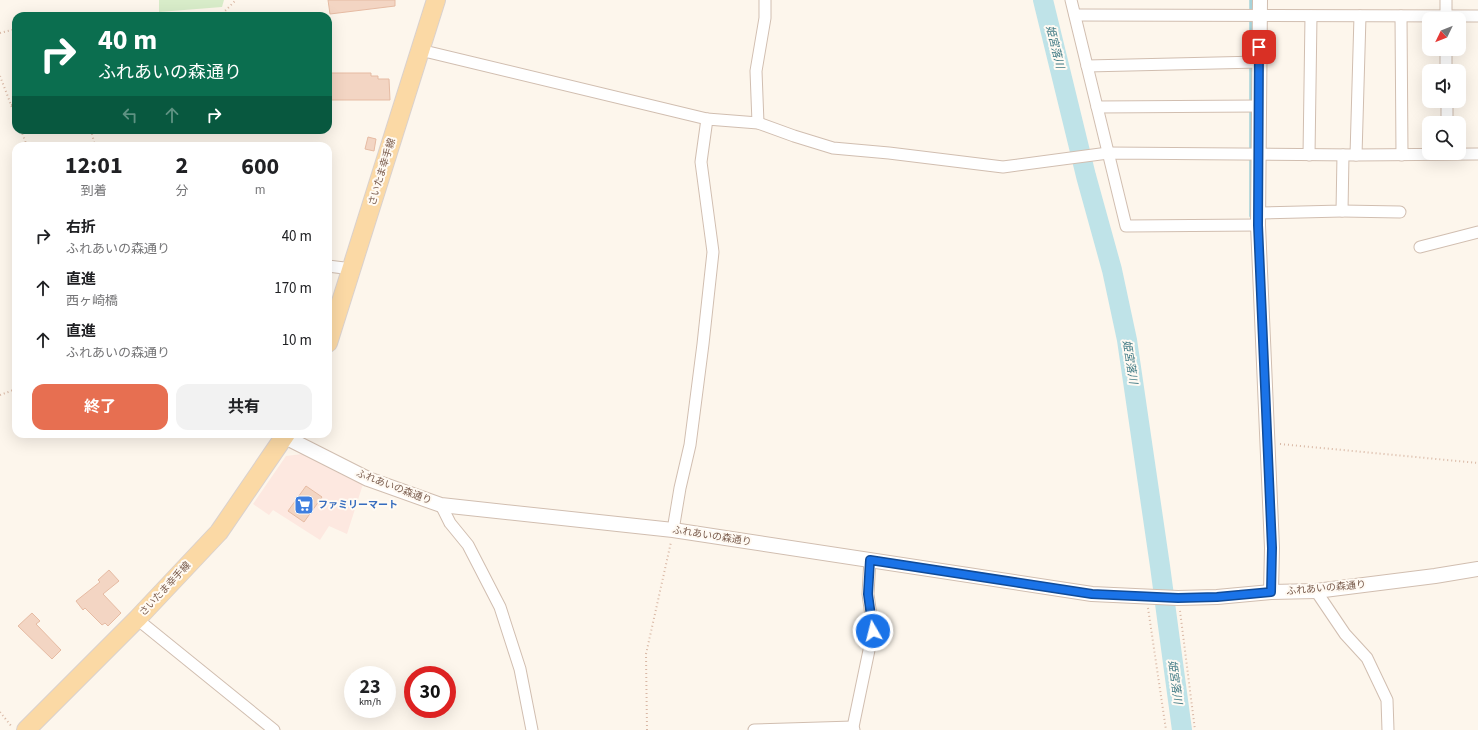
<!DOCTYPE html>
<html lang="ja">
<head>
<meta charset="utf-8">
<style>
  body { margin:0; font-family:"Source Sans 3","Noto Sans JP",sans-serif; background:#f2f2f2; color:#202124; height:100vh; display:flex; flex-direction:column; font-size:15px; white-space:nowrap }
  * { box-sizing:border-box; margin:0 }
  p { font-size:13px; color:#757577 }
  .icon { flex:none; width:22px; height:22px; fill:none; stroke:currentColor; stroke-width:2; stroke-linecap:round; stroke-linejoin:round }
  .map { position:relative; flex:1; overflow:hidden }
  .details { position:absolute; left:12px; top:142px; width:320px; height:296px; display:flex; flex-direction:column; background:#fff; border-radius:12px; box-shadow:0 4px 16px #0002 }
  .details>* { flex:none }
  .guide { position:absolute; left:12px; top:12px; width:320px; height:122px; border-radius:12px; box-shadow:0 4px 16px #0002; background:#0b6e4f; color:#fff; overflow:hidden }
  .needle { width:26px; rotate:227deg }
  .controls { position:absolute; left:1422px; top:12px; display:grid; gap:8px }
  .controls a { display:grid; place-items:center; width:44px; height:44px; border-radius:8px; background:#fff; box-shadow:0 4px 16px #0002; font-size:20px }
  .speed { position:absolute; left:344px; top:666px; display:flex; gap:8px; font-size:20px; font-weight:700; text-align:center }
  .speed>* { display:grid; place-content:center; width:52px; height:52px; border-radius:50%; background:#fff; box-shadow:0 4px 16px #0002; line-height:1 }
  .speed small { font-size:10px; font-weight:400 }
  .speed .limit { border:6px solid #d22; background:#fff; color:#111 }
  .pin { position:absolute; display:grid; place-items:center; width:34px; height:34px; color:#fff; margin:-17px; border-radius:8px; box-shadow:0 2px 6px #0006 }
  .me { position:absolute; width:44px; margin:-22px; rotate:352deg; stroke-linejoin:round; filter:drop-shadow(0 0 3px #0008) }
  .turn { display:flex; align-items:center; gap:14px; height:84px; padding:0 20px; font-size:18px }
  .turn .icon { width:52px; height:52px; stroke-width:2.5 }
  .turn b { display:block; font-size:28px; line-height:34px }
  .lanes { display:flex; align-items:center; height:38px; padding:0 20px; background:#0003; justify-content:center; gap:20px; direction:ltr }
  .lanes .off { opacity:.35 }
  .eta { display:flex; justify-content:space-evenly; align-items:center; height:68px; text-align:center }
  .eta b { font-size:24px; font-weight:700; line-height:28px }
  .button { display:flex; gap:8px; margin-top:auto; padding:8px 20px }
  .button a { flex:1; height:46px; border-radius:12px; background:#e76f51; color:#fff; font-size:16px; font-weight:700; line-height:46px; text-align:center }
  .button a+a { background:#f2f2f2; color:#202124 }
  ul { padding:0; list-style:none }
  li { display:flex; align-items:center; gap:12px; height:52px; padding:0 20px }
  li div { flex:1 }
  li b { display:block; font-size:15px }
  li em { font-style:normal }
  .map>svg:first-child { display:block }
  .commercial { fill:#fde8e0 }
  .green { fill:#d8ecc9 }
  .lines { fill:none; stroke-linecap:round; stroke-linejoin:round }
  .stream { stroke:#a5d3da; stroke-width:3.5 }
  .river { stroke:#bfe3e8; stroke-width:20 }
  .building { fill:#f3d5c3; stroke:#e6bba3 }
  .minor-casing { stroke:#d1beb0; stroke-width:13 }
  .tertiary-casing { stroke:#d1beb0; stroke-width:16 }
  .primary-casing { stroke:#dad1cd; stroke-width:20 }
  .path { stroke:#d9b8a5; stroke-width:2; stroke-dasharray:1 3; stroke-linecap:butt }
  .minor { stroke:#fff; stroke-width:11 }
  .tertiary { stroke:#fff; stroke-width:14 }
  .primary { stroke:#fbd9a5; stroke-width:18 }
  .route-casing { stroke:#114b97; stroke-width:10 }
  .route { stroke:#1a73e8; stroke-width:7 }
  .labels { text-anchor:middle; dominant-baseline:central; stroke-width:4; stroke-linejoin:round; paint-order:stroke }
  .street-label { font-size:10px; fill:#7a5c4d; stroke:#fffaf3 }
  .shop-label { font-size:10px; font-weight:bold; fill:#366cbe; stroke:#fffaf3; text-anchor:start }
  .water-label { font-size:11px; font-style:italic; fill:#437c86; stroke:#fffaf3 }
</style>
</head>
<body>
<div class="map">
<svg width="1478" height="730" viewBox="0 0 1478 730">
  <rect width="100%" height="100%" fill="#fdf6ec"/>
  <!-- commercial -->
  <polygon class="commercial" points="302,454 363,484 347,534 329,526 320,540 273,510 269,515 253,504 286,456"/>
  <!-- green -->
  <polygon class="green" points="159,0 224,0 222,7 159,12"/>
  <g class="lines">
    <!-- stream -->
    <polyline class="stream" points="1251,0 1251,216"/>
    <!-- river -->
    <polyline class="river" points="1043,0 1086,176 1112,270 1127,340 1160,566 1182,730"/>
  </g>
  <!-- building -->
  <g class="building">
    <polygon points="328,0 395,0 395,6 330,14"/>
    <polygon points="328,73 371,73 371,76 378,76 378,79 389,79 390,100 328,100"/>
    <polygon points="368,137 376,139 374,151 365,149"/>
    <polygon points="306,486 322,497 304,522 288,511"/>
    <polygon points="109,570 119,581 103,594 121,613 108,626 105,623 102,625 85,608 83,610 76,601 100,582 98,580"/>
    <polygon points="32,613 40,621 36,624 61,650 52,659 18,626"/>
  </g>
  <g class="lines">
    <!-- minor casing -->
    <g class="minor-casing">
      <g id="minor">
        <polyline points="1071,0 1126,226 1258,225"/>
        <polyline points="1446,0 1446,19"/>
        <polyline points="1075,15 1478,16"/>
        <polyline points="1401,16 1402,155"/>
        <polyline points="1446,49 1446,71"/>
        <polyline points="420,50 707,119 758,123 794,136 833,148 889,153 1003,167 1108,153 1356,155 1478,154"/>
        <polyline points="1087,66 1259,62"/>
        <polyline points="1447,101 1447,123"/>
        <polyline points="1097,107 1259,106"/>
        <polyline points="758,123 756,71 765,18 765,0"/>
        <polyline points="1309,155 1311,16"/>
        <polyline points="1356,155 1360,16"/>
        <polyline points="1342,211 1400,212"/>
        <polyline points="1258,213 1342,211 1343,155"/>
        <polyline points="1420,247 1478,232"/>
        <polyline points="328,266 352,269"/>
        <polyline points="441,505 450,523 468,545 500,607 520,669 532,730"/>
        <polyline points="673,530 680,488 690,445 703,344 713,252 701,162 707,119"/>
        <polyline points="1316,591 1345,634 1367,658 1387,700 1388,730"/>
        <polyline points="137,619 274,730"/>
        <polyline points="754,730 853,727"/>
        <polyline points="854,730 853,727 873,631 868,594 870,559"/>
      </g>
    </g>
    <!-- tertiary casing -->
    <g class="tertiary-casing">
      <g id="tertiary">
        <polyline points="1260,0 1258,225 1272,548 1271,592"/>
        <polyline points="285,437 368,479 441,505 673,530 1092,594 1178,598 1217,597 1271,592 1316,591 1435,576 1478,569"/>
      </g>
    </g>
    <!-- primary casing -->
    <g class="primary-casing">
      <g id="primary">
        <polyline points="328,343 436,0"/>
        <polyline points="26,730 137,619 219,532 286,434"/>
      </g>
    </g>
    <!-- path -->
    <g class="path">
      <polyline points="199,16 221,15 236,0"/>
      <polyline points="0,33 16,29"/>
      <polyline points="0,76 16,118"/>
      <polyline points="11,105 16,104"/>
      <polyline points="21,130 27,146"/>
      <polyline points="91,130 95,146"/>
      <polyline points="0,395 16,389"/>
      <polyline points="1280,444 1478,463"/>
      <polyline points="1148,608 1166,730"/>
      <polyline points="1180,611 1195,730"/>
      <polyline points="0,712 12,727"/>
      <polyline points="647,730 646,654 671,542"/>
    </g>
    <!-- minor -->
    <use href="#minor" class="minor"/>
    <!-- tertiary -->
    <use href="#tertiary" class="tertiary"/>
    <!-- primary -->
    <use href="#primary" class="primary"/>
  </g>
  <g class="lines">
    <!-- route casing -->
    <g class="route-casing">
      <polyline id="route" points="873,631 868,594 870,560 1092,594 1178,598 1217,597 1271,592 1272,548 1258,225 1259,47"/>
    </g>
    <!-- route -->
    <use href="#route" class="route"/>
  </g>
  <!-- icons -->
  <defs>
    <g id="supermarket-square" transform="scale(1)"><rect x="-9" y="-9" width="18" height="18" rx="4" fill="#3f7fe0" stroke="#fffaf3"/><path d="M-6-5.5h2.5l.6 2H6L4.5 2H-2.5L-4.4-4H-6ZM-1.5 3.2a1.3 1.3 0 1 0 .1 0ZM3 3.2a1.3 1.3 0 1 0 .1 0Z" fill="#fff"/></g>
  </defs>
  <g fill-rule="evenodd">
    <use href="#supermarket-square" x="304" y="505"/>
  </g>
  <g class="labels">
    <!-- street labels -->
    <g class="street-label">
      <text transform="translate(382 172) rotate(-73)">さいたま幸手線</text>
      <text transform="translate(394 487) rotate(21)">ふれあいの森通り</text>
      <text transform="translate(712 536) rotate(9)">ふれあいの森通り</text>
      <text transform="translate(1326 588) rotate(-5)">ふれあいの森通り</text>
      <text transform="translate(165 589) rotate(-47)">さいたま幸手線</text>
    </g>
    <!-- shop labels -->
    <g class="shop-label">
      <text x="318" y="505">ファミリーマート</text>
    </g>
    <!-- water labels -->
    <g class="water-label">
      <text transform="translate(1055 47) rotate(76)">姫宮落川</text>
      <text transform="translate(1130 362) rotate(81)">姫宮落川</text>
      <text transform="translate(1175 682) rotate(82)">姫宮落川</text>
    </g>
  </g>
</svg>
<div class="controls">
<a><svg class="needle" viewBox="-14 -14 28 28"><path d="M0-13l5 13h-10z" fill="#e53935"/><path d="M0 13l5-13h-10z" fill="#757577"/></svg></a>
<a><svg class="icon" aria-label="sound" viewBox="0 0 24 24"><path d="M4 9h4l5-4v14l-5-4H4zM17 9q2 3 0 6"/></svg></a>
<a><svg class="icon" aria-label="search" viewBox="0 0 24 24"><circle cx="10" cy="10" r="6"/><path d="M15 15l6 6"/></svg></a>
</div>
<div class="speed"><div>23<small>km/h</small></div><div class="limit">30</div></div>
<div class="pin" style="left:1259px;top:47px;background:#d93025"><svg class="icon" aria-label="arrive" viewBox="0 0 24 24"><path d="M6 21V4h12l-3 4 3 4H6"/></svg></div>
<svg class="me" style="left:873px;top:631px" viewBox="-20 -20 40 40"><circle r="17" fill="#1a73e8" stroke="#fff" stroke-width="3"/><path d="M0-11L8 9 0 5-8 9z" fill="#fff"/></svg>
<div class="guide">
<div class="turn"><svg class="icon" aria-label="right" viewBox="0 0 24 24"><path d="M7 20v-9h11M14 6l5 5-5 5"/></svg><div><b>40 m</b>ふれあいの森通り</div></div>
<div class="lanes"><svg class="icon off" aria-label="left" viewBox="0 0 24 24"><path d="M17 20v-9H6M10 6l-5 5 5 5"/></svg><svg class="icon off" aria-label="ahead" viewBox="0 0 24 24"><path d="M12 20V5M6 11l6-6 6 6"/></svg><svg class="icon" aria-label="right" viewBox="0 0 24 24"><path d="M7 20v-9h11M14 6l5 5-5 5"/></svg></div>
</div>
<section class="details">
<div class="eta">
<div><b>12:01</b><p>到着</p></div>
<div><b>2</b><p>分</p></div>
<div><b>600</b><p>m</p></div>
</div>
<ul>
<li><svg class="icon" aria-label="right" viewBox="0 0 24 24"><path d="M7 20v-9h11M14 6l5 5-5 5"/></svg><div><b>右折</b><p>ふれあいの森通り</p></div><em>40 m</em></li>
<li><svg class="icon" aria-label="ahead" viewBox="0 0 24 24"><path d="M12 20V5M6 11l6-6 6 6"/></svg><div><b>直進</b><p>西ヶ崎橋</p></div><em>170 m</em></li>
<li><svg class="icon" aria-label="ahead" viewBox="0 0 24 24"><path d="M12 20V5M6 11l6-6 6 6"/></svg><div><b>直進</b><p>ふれあいの森通り</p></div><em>10 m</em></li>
</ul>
<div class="button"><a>終了</a><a>共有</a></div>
</section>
</div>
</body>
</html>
